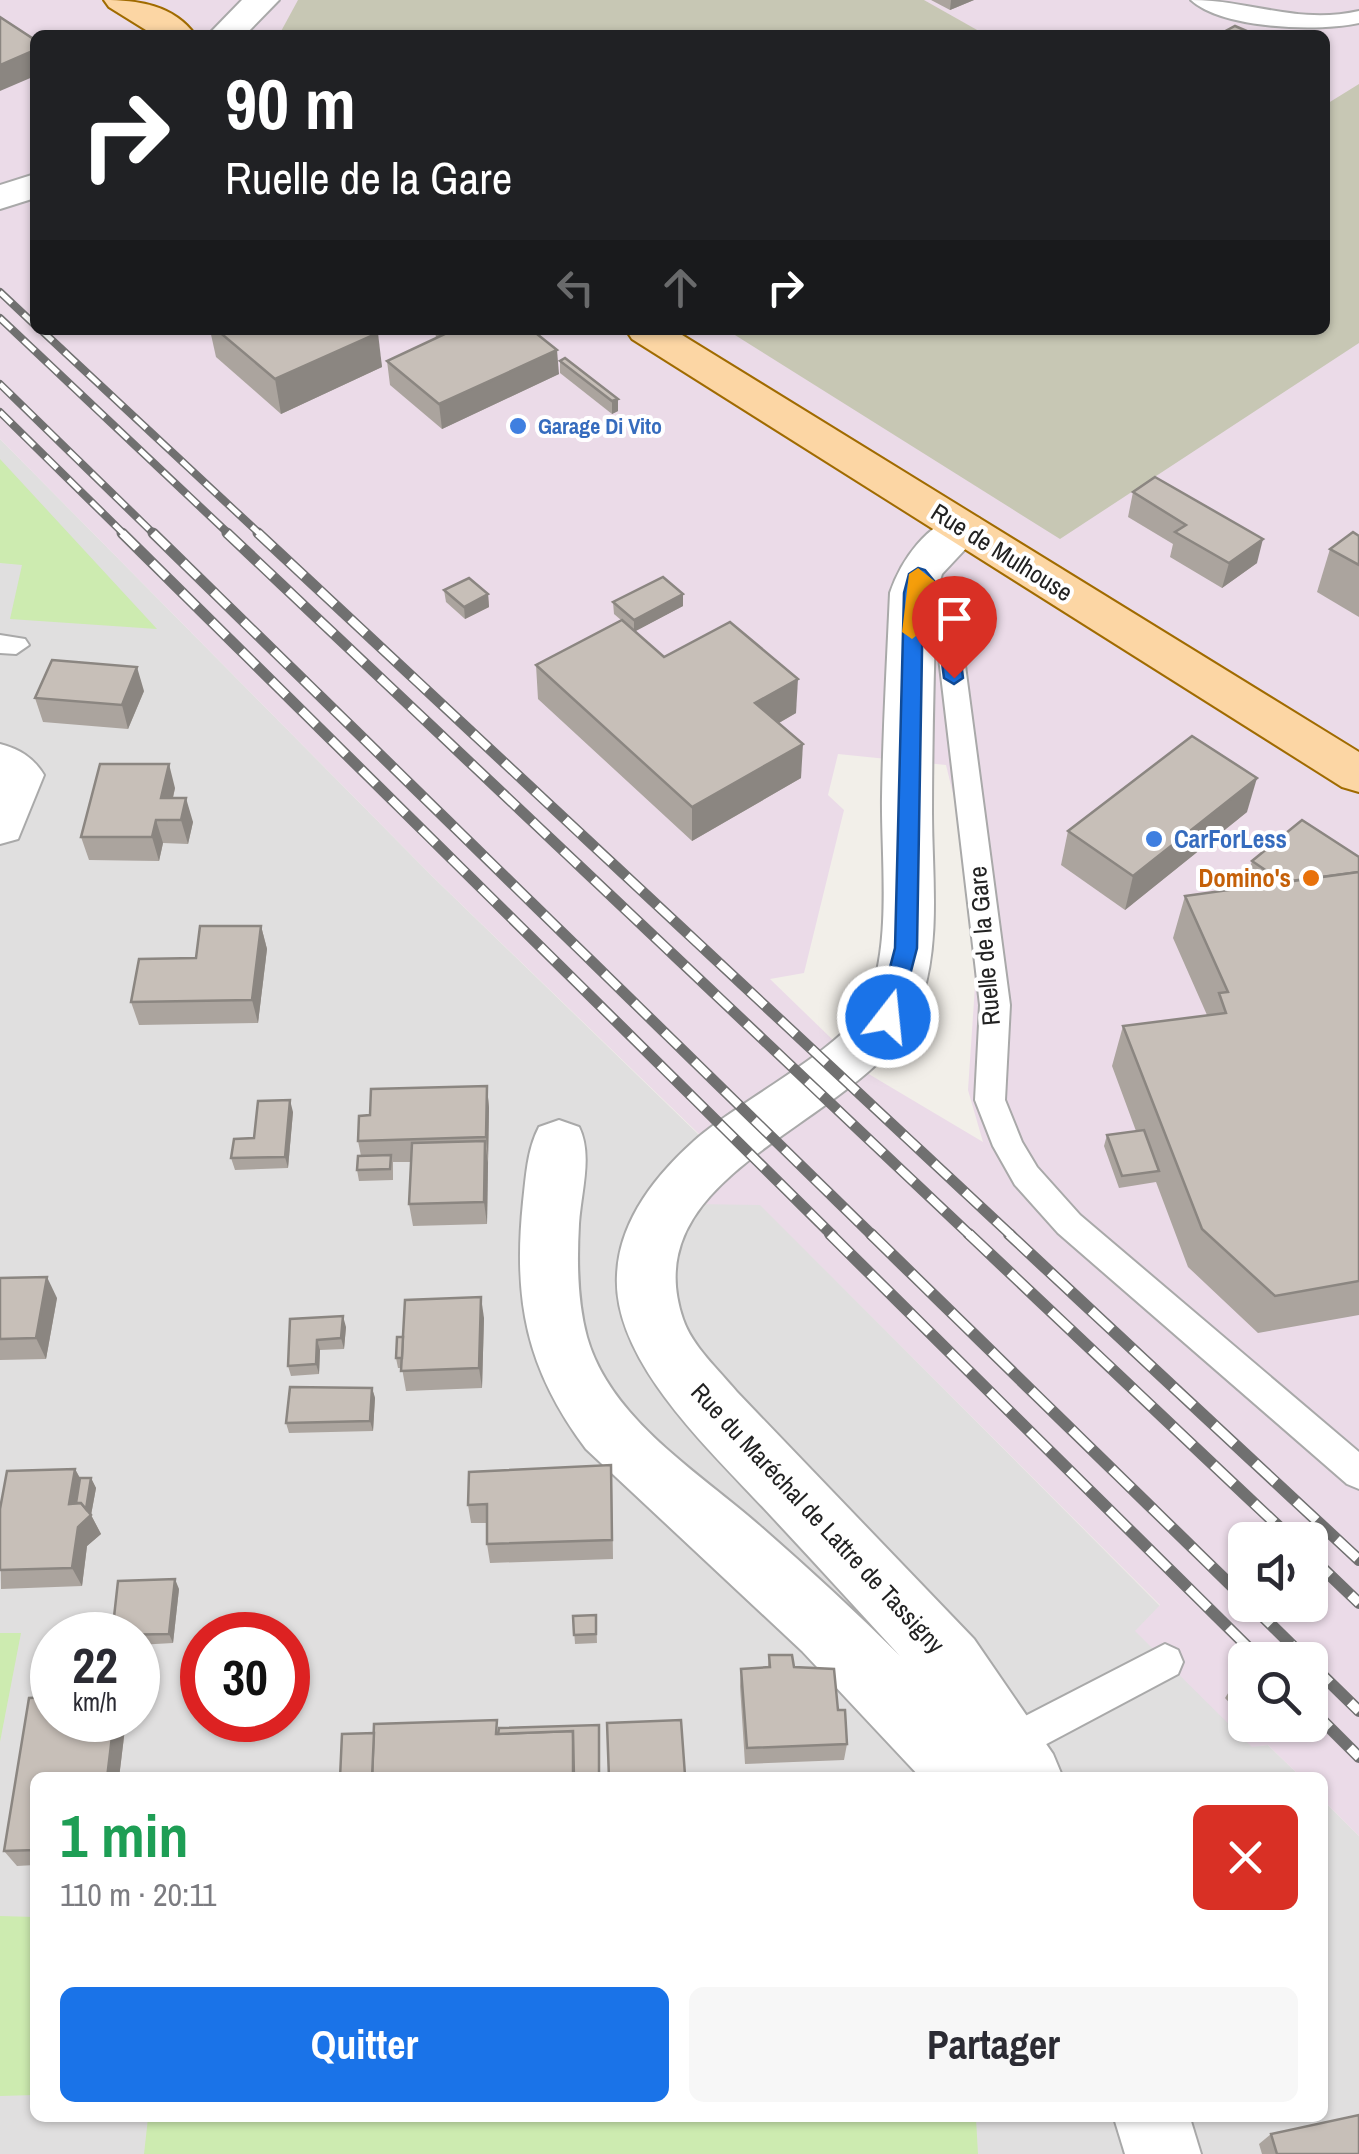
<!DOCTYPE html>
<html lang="fr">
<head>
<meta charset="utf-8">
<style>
  body { margin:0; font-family:"Archivo Narrow",sans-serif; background:#f7f7f7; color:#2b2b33; height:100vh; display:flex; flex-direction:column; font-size:38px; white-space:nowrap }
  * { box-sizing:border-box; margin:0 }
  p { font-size:32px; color:#7c7c81 }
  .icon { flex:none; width:55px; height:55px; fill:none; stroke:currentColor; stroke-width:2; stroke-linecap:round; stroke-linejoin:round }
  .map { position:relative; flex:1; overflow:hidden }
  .panel { position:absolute; left:30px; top:1772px; width:1298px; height:350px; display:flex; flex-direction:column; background:#fff; border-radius:15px; box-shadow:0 2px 8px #0004 }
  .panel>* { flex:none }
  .guide { position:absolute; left:30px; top:30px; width:1300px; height:305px; border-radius:15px; box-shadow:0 2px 8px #0004; background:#202124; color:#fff; overflow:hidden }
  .fabs { position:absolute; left:1228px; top:1522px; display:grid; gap:20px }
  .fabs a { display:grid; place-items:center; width:100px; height:100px; border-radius:15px; background:#fff; box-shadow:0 2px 8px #0004; font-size:50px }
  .speed { position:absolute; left:30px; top:1612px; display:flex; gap:20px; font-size:50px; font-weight:700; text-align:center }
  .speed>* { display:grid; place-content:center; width:130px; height:130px; border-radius:50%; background:#fff; box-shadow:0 2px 8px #0004; line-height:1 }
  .speed small { font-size:25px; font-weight:400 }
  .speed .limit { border:15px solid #d22; background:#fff; color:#111 }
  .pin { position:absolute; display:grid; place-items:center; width:85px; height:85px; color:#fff; margin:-102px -42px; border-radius:50% 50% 50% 0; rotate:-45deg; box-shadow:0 0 10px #0007 }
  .pin .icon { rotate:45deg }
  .me { position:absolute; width:110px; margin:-55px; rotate:16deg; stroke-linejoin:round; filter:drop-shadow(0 0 8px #0008) }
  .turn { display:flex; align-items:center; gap:35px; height:210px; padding:0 30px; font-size:45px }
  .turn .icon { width:130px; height:130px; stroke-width:2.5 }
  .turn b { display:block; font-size:70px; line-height:85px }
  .lanes { display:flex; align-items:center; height:95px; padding:0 30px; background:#0003; justify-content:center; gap:50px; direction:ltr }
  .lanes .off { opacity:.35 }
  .round { display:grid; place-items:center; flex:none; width:105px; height:105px; border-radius:15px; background:#f7f7f7 }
  .headline { display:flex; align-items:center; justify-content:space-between; height:170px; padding:0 30px }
  h1 { font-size:60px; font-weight:700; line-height:75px; color:#1e9e55 }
  .action { display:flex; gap:20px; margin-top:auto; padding:20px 30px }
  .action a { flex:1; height:115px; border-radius:15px; background:#1a73e8; color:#fff; font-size:40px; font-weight:700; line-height:115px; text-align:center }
  .action a+a { background:#f7f7f7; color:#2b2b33 }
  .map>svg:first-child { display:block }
  .residential { fill:#e0dfdf; fill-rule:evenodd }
  .industrial { fill:#ebdbe8; fill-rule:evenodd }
  .construction { fill:#c7c7b4 }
  .grass { fill:#cdebb0 }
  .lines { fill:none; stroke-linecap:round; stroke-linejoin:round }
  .service-casing { stroke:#a9a9a9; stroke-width:4 }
  .minor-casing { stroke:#a9a9a9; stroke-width:4 }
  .primary-casing { stroke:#a06b00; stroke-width:4 }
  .service { fill:#fff; fill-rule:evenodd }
  .minor { fill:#fff; fill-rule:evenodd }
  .primary { fill:#fcd6a4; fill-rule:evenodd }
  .rail-far2-casing { stroke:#707070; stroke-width:8 }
  .rail-far1-casing { stroke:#707070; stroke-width:11 }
  .rail-casing { stroke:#707070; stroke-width:12 }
  .rail-far2 { stroke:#fff; stroke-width:5; stroke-dasharray:16; stroke-linecap:butt }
  .rail-far1 { stroke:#fff; stroke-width:8; stroke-dasharray:21; stroke-linecap:butt }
  .rail { stroke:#fff; stroke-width:9; stroke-dasharray:28; stroke-linecap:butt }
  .wall { fill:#aba49e }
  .shaded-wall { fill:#8b8681 }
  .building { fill:#c7bfb8; stroke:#8b8681; stroke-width:2.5 }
  .route { fill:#1a73e8; stroke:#114b97; stroke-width:2.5 }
  .slow { fill:#f59e0b }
  .shop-dot { fill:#3f7fe0; stroke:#fff; stroke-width:4 }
  .food-dot { fill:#e8710a; stroke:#fff; stroke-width:4 }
  .labels { text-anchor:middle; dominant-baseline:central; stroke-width:8; stroke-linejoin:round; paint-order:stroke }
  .far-shop-label { font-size:22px; font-weight:bold; fill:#366cbe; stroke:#fff; text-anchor:start }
  .street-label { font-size:25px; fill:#222; stroke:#fff }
  .shop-label { font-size:25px; font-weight:bold; fill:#366cbe; stroke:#fff; text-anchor:start }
  .food-label { font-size:25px; font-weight:bold; fill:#c56008; stroke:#fff; text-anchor:end }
</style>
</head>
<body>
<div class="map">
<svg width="1359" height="2154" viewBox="0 0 1359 2154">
  <rect width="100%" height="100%" fill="#f2efe9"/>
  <!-- residential -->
  <path class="residential" d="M 0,439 L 433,877 L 730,1165 L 695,1204 L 760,1204 L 1160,1606 L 1136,1631 L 1252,1746 L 1268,1745 L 1301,1777 L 35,1778 L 35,2118 L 1322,2118 L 1323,1800 L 1359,1836 L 1359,2154 L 0,2154 ZM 52,1635 L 138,1635 L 138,1720 L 52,1720 ZM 202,1635 L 288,1635 L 288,1720 L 202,1720 Z"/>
  <!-- industrial -->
  <path class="industrial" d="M 0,0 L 1359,0 L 1359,1836 L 1323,1800 L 1322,1778 L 1301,1777 L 1268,1745 L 1252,1747 L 1135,1631 L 1160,1605 L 760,1205 L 694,1204 L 730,1164 L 433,877 L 0,439 ZM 35,35 L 1325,35 L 1325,330 L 35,330 ZM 838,754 L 946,765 L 958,814 L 973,940 L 975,986 L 968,1090 L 983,1142 L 867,1073 L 770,979 L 804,973 L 844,810 L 828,795 ZM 1245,1540 L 1310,1540 L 1310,1605 L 1245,1605 ZM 1245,1660 L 1310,1660 L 1310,1725 L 1245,1725 Z"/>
  <!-- construction -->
  <g class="construction">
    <polygon points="298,0 924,0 986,35 279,35"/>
    <polygon points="1359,84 1359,343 1060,539 727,330 1325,330 1325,105"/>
  </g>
  <!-- grass -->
  <g class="grass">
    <polygon points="0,459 157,629 10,619 22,565 0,563"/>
    <polygon points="0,1633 21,1633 0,1742"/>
    <polygon points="0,1916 35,1917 35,2095 0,2096"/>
    <polygon points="148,2118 976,2118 978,2154 144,2154"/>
  </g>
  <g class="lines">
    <!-- service casing -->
    <g class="service-casing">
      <g id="service">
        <path d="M 1191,0 C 1250,0 1297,25 1359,11 L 1359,23 C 1318,32 1223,29 1191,0 Z"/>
        <polygon points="918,566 927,568 957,605 1010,1005 1005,1100 1022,1142 1037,1167 1080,1215 1359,1452 1359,1489 1347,1484 1058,1233 1015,1185 993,1146 975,1100 980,1005 933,607 906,574"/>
        <polygon points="0,635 25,639 29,645 16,654 0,653"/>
        <polygon points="1165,1644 1178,1650 1183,1662 1178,1674 1022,1757 1009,1762 996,1757 990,1744 996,1731"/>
      </g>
    </g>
    <!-- minor casing -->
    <g class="minor-casing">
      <g id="minor">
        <polygon points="242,0 279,0 245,35 208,35"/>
        <polygon points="35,174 35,198 0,209 0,185"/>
        <path d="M 963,514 L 979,518 L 985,528 L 942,574 L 936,593 C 934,666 932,739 932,813 C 932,874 941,941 921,1001 C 879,1122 630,1163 683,1319 C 692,1346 719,1370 737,1392 L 974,1639 L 1053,1754 L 1063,1778 L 921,1778 L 802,1651 L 586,1449 C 526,1369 513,1300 523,1202 C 526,1176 527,1150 539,1127 L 559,1120 L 579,1127 C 593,1155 581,1192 579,1224 C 577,1261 577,1300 587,1337 C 610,1419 700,1473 760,1526 C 808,1568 855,1611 900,1656 C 857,1609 815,1563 772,1517 C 717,1456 612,1364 617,1275 C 619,1221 656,1175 694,1141 C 734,1104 843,1049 865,1006 C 893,952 881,857 882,797 C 883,729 887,661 890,593 C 901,560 927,523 963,514 Z"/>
        <path d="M 0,744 C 19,749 33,757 44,775 L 18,839 L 0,844 Z"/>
        <polygon points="1114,2118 1190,2118 1201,2154 1125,2154"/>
      </g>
    </g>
    <!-- primary casing -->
    <g class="primary-casing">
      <g id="primary">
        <path d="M 104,0 C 137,0 174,5 195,35 L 154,35 L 109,7 Z"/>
        <polygon points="626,330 674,330 1359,752 1359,792 1342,787 632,339"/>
      </g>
    </g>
    <!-- service -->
    <use href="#service" class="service"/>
    <!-- minor -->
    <use href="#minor" class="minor"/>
    <!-- primary -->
    <use href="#primary" class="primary"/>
    <!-- rail-far2 casing -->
    <g class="rail-far2-casing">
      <g id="rail-far2">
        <polyline points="0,292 35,325"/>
        <polyline points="0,318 230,535"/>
        <polyline points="41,330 261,535"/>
        <polyline points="0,384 155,535"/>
        <polyline points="0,412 125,535"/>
      </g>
    </g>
    <!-- rail-far1 casing -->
    <g class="rail-far1-casing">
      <g id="rail-far1">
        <polyline points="122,533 833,1236"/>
        <polyline points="153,533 873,1236"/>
        <polyline points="227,533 971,1236"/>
        <polyline points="258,533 1012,1236"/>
      </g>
    </g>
    <!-- rail casing -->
    <g class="rail-casing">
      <g id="rail">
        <polyline points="830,1234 1261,1660"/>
        <polyline points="871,1234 1245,1599"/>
        <polyline points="969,1234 1293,1540"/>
        <polyline points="1009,1234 1359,1560"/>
        <polyline points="1310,1556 1359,1603"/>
        <polyline points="1251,1605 1307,1660"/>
        <polyline points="1310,1663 1359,1711"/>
        <polyline points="1310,1708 1359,1757"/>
      </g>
    </g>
    <!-- rail-far2 -->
    <use href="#rail-far2" class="rail-far2"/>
    <!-- rail-far1 -->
    <use href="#rail-far1" class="rail-far1"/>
    <!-- rail -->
    <use href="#rail" class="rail"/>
  </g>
  <!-- wall -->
  <g class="wall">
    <polygon points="931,0 974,0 950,10"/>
    <polygon points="210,330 375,330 382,367 281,414 216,357"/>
    <polygon points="435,330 532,330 559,374 442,429 390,385 387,361 436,338"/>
    <polygon points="560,361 618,399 618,411 612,414 560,373"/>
    <polygon points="1133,492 1257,563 1222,588 1170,557 1173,544 1128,517"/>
    <polygon points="1359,536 1359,617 1317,592 1330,549"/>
    <polygon points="444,590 488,594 489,607 465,619 446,602"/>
    <polygon points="613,602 683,606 635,631 664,657 796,713 779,723 801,778 692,841 538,699 536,665 621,620 614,614"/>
    <polygon points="144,691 128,729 43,722 35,698"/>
    <polygon points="175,788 173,798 193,822 188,844 163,843 159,861 89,860 81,837"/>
    <polygon points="1247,812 1125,910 1061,865 1068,831"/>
    <polygon points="1359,857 1359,1315 1258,1333 1188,1267 1156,1182 1119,1188 1104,1146 1107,1135 1136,1131 1112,1066 1123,1026 1207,1015 1173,938 1185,896 1248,887 1244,885 1252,861"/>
    <polygon points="261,926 267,949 258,1023 139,1025 131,1002 196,958"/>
    <polygon points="487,1086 489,1108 487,1224 413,1226 409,1204 411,1162 393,1162 393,1180 359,1181 357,1170 361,1156 358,1141 370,1115"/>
    <polygon points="293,1112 288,1168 235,1170 231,1158"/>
    <polygon points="0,1278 57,1298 46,1359 0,1360"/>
    <polygon points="484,1318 482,1388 406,1391 402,1368 398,1368 396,1358 403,1337"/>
    <polygon points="290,1319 346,1327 344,1349 320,1350 319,1374 291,1376 288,1366"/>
    <polygon points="372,1388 375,1398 373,1431 289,1433 286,1423"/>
    <polygon points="75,1469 80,1478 91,1478 96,1488 91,1515 101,1534 87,1546 82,1586 1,1589 0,1509"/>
    <polygon points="612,1484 613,1559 490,1563 487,1544 487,1523 471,1523 468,1505"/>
    <polygon points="179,1589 173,1643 138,1645 138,1635"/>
    <polygon points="596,1615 597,1643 575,1644 573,1616"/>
    <polygon points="769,1655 794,1667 838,1710 847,1744 844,1760 745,1764 740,1686 741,1669 768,1667"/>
    <polygon points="1245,1678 1245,1702 1236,1710 1225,1698 1230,1690"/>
    <polygon points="52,1720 126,1720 119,1778 35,1778 35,1865 17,1866 4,1851"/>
    <polygon points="1271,2134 1359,2154 1262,2154 1259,2144"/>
  </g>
  <!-- shaded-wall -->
  <g class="shaded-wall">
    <polygon points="951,0 974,0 950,10"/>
    <polygon points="35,50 35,76 0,91 0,65"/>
    <polygon points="378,333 382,367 281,414 275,379"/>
    <polygon points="557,350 559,374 442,429 439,404"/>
    <polygon points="618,399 618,411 612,414 612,401"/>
    <polygon points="1263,539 1257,563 1222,588 1229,563"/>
    <polygon points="488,594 489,607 465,619 464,607"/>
    <polygon points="683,594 683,606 634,632 634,620"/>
    <polygon points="137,667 144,691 128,729 122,705"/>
    <polygon points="798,679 796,713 754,737 755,703"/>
    <polygon points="803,744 801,778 692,841 692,807"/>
    <polygon points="169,764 175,788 167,822 161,798"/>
    <polygon points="1257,778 1247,812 1125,910 1133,876"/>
    <polygon points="186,798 193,822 188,844 181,820"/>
    <polygon points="156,820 163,843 159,861 152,837"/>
    <polygon points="261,926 267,949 258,1023 252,1000"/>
    <polygon points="487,1086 489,1108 488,1159 486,1137"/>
    <polygon points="290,1100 293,1112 288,1168 285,1157"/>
    <polygon points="485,1141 488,1163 487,1224 484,1202"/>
    <polygon points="47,1277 57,1298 46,1359 36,1338"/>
    <polygon points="481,1297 484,1318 482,1388 479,1368"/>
    <polygon points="343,1316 346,1327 344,1349 341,1338"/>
    <polygon points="317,1340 320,1350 319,1374 316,1364"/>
    <polygon points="372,1388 375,1398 373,1431 370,1421"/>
    <polygon points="75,1469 85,1488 81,1513 69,1504"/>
    <polygon points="91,1478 96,1488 91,1515 101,1534 87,1546 82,1586 72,1568 78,1527 85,1513"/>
    <polygon points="175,1579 179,1589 173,1643 169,1634"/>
    <polygon points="114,1720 126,1720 119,1778 107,1778"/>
  </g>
  <!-- building -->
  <g class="building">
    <polygon points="0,17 35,40 35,50 0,65"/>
    <polygon points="1235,26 1256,35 1218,35"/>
    <polygon points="217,330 375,330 378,333 275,379"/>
    <polygon points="443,330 532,330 557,350 439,404 387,361 447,333"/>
    <polygon points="565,358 618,399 612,401 560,361"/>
    <polygon points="1155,477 1263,539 1229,563 1175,532 1186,525 1133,492"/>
    <polygon points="1353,532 1359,536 1359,565 1330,549"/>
    <polygon points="663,577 683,594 634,620 613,602"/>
    <polygon points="469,578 488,594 464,607 444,590"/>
    <polygon points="622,620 664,657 730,622 798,679 755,703 803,744 692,807 536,665"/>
    <polygon points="52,660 137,667 122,705 35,698"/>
    <polygon points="1192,736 1257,778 1133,876 1068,831"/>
    <polygon points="100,764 169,764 161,798 186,798 181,820 156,820 152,837 81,837"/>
    <polygon points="1302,820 1359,857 1359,872 1283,882 1252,861"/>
    <polygon points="1359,872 1359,1281 1275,1296 1202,1229 1123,1026 1226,1013 1219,993 1228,992 1185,896"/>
    <polygon points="200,926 261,926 252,1000 131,1002 139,959 196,958"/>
    <polygon points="487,1086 486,1137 358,1141 359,1116 370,1115 371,1089"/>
    <polygon points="290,1100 285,1157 231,1158 234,1139 254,1138 258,1101"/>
    <polygon points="1144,1130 1159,1171 1122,1176 1107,1135"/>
    <polygon points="485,1141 484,1202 409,1204 412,1143"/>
    <polygon points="391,1155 390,1169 357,1170 358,1156"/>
    <polygon points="47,1277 36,1338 0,1339 0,1278"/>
    <polygon points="481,1297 479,1368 401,1371 405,1300"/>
    <polygon points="343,1316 341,1338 317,1340 316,1364 288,1366 290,1319"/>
    <polygon points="397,1337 403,1337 402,1358 396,1358"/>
    <polygon points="290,1387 372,1388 370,1421 286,1423"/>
    <polygon points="611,1465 612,1540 487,1544 487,1504 468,1505 469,1472"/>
    <polygon points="75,1469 69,1504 81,1503 91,1515 78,1527 72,1568 0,1570 0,1509 7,1471"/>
    <polygon points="80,1478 91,1478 86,1509 81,1503 76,1503"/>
    <polygon points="175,1579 169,1634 112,1635 118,1581"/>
    <polygon points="596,1615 596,1634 574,1635 573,1616"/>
    <polygon points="769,1655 792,1655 794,1667 834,1669 838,1710 845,1710 847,1744 747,1748 741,1669 770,1667"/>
    <polygon points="1244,1677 1245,1698 1241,1701 1230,1690"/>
    <polygon points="52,1697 52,1720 114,1720 107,1778 35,1778 35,1850 4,1851 29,1698"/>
    <polygon points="497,1720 496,1734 573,1731 573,1778 372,1778 374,1724"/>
    <polygon points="681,1720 685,1775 609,1778 607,1723"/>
    <polygon points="599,1725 599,1778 574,1778 573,1731 498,1734 499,1728"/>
    <polygon points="374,1733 372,1778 340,1778 342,1734"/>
    <polygon points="1359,2115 1359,2154 1277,2154 1271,2134"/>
  </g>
  <!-- route -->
  <polygon class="route" points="918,568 925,570 954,605 963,678 954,684 944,678 935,606 923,592 917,948 899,1017 888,1026 877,1017 895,948 904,593 909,574"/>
  <!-- slow -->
  <polygon class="slow" points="918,568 947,591 956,617 953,621 939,621 926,592 921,632 912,639 902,632 909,574"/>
  <!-- markers -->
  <g class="shop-dot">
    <circle cx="518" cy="426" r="10"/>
    <circle cx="1154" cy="839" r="10"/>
  </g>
  <circle class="food-dot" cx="1311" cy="878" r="10"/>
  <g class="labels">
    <!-- far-shop labels -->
    <g class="far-shop-label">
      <text x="538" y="426">Garage Di Vito</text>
    </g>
    <!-- street labels -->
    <g class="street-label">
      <text transform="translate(1002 552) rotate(32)">Rue de Mulhouse</text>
      <text transform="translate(984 946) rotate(-95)">Ruelle de la Gare</text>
      <text transform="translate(818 1518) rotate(47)">Rue du Maréchal de Lattre de Tassigny</text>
    </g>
    <!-- shop labels -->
    <g class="shop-label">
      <text x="1174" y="839">CarForLess</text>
    </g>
    <!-- food labels -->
    <g class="food-label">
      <text x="1291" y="878">Domino's</text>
    </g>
  </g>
</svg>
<div class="fabs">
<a><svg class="icon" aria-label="sound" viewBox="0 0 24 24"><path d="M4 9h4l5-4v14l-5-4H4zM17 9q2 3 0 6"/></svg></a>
<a><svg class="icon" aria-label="search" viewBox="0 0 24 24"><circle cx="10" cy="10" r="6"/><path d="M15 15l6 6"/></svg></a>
</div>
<div class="speed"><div>22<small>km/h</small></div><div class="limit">30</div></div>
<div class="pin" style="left:954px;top:678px;background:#d93025"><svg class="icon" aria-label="arrive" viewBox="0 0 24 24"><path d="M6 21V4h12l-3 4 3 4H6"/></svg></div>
<svg class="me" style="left:888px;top:1017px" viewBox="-20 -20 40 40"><circle r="17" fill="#1a73e8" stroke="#fff" stroke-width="3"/><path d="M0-11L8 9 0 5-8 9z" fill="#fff"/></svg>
<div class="guide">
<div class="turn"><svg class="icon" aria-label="right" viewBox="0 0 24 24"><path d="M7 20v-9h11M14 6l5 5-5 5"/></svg><div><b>90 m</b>Ruelle de la Gare</div></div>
<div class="lanes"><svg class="icon off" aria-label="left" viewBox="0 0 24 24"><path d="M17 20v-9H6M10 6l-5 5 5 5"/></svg><svg class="icon off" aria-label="ahead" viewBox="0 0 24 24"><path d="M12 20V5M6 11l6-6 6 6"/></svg><svg class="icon" aria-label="right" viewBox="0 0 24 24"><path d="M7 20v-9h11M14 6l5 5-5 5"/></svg></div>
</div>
<section class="panel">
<div class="headline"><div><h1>1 min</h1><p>110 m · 20:11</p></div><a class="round" style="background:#d93025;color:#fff"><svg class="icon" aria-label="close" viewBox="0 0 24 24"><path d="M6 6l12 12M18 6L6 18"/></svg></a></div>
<div class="action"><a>Quitter</a><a>Partager</a></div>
</section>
</div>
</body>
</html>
